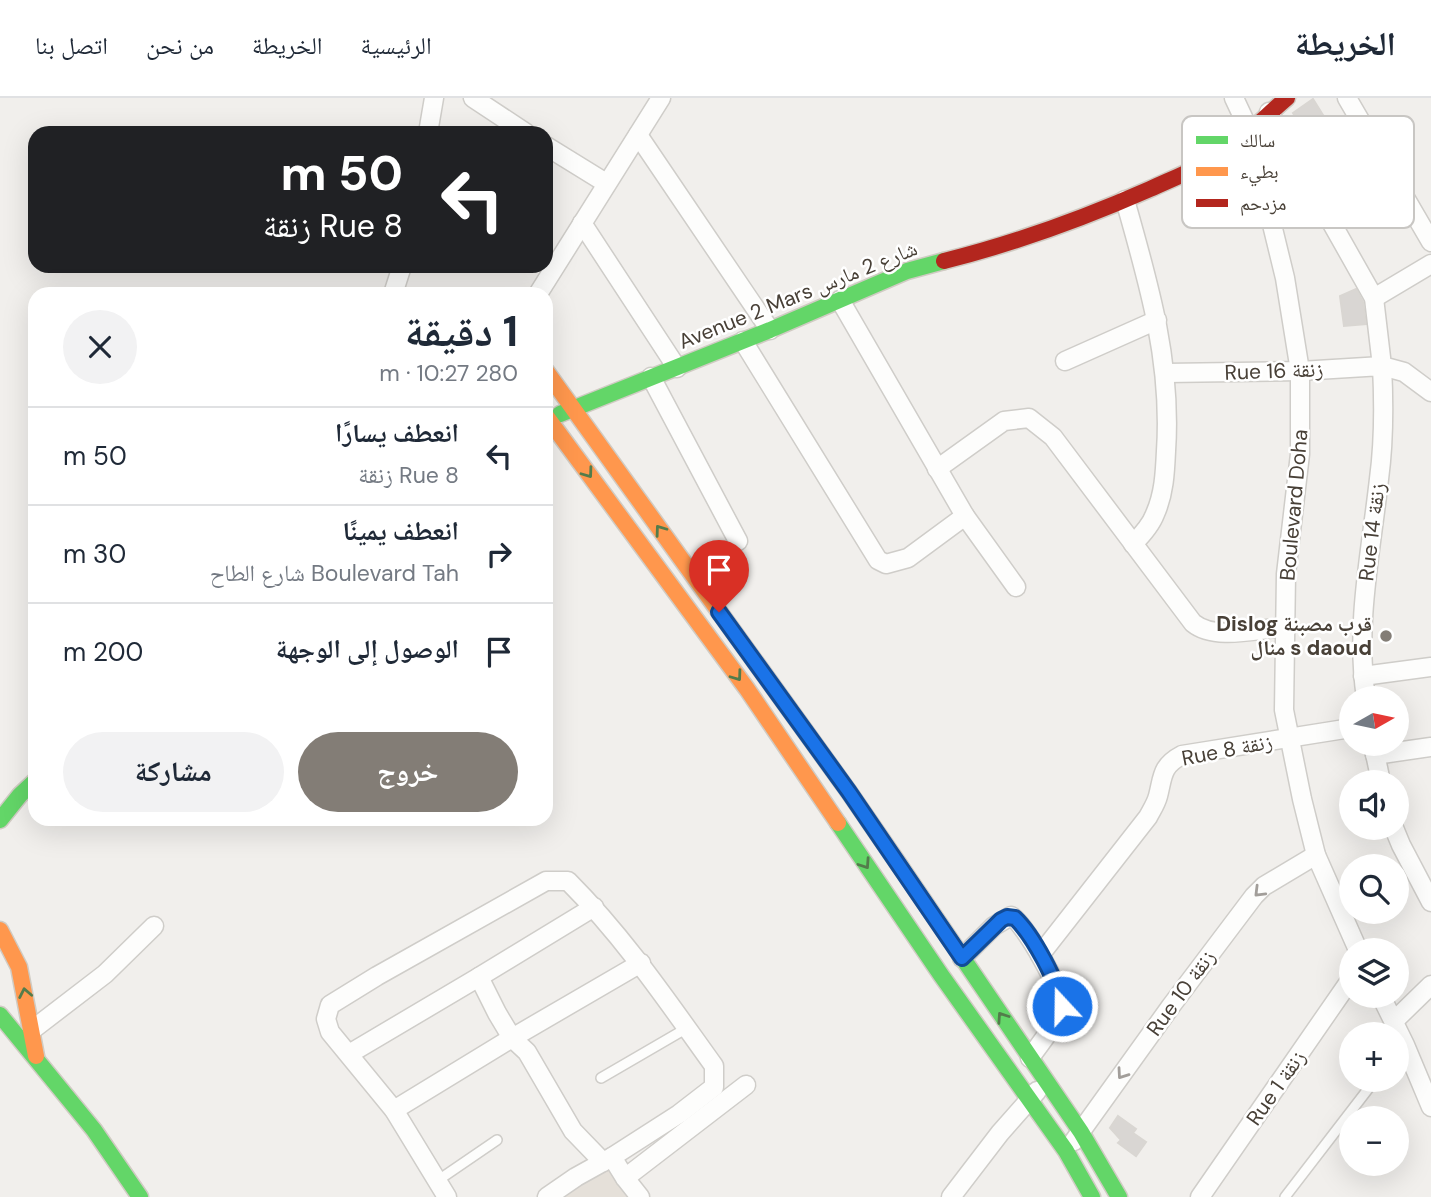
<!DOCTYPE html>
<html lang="ar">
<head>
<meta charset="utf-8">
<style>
  body { margin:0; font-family:"DM Sans","Noto Naskh Arabic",sans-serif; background:#f2f2f3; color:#1f2937; direction:rtl; height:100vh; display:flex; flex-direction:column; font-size:26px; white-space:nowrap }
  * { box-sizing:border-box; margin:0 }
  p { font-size:23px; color:#747a83 }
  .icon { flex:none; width:38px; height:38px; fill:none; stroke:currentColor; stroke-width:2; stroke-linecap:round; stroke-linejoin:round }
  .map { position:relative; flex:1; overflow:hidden; direction:ltr }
  .sheet { position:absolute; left:28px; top:189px; width:525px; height:539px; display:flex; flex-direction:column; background:#fff; border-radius:21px; box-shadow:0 7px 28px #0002; direction:rtl }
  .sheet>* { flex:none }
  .guide { position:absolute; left:28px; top:28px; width:525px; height:147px; border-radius:21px; box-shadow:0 7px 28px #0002; direction:rtl; background:#202124; color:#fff; overflow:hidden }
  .needle { width:46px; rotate:81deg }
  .fabs { position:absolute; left:1339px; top:588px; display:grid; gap:14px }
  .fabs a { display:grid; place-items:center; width:70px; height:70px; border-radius:50%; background:#fff; box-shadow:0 7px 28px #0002; font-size:35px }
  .pin { position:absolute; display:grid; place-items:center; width:60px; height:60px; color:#fff; margin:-72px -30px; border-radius:50% 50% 50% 0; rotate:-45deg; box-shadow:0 0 7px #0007 }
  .pin .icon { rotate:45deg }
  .me { position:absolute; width:77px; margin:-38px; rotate:339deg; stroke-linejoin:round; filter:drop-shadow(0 0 5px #0008) }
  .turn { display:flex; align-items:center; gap:24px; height:147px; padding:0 35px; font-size:32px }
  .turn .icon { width:91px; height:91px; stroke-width:2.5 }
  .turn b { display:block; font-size:49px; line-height:60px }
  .round { display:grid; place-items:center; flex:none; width:74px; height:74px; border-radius:37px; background:#f2f2f3 }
  .headline { display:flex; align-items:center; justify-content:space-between; height:119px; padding:0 35px }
  h1 { font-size:42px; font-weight:700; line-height:52px }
  .cta { display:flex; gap:14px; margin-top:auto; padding:14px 35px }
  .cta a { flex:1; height:80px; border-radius:42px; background:#837d76; color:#fff; font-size:28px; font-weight:700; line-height:80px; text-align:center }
  .cta a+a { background:#f2f2f3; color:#1f2937 }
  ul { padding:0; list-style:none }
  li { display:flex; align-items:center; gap:21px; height:98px; padding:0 35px; border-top:2px solid #e0e1e3 }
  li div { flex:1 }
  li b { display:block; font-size:26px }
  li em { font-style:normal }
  header { display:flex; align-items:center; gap:42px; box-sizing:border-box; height:98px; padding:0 35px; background:#fff; border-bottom:2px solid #e0e1e3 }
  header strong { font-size:33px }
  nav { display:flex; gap:38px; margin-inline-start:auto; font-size:24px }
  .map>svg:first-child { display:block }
  .residential { fill:#e5e0d9 }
  .building { fill:#d9d6d3; stroke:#d9d6d2; stroke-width:2 }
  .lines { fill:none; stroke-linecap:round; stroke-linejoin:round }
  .lane-casing { stroke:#cfcdc9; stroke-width:12 }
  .street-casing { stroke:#cfcdc9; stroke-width:21 }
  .fast-casing { stroke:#d0cbc3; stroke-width:19 }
  .slow-casing { stroke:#d0cbc3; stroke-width:19 }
  .jam-casing { stroke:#d0cbc3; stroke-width:19 }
  .lane { stroke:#fdfdfc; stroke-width:9 }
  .street { stroke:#fdfdfc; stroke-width:18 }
  .fast { stroke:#63d668; stroke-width:16 }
  .slow { stroke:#ff974d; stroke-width:16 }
  .jam { stroke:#b3261e; stroke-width:16 }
  .oneway { stroke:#537c4b }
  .oneway2 { stroke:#a29e9a }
  .route-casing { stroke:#114b97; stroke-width:18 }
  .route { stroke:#1a73e8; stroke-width:12 }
  .poi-dot { fill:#837d76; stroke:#fff; stroke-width:2.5 }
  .labels { text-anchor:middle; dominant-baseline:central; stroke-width:5; stroke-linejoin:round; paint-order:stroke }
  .street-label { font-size:21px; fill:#484037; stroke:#fff }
  .poi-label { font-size:21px; font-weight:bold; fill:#484037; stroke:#fff; text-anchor:end }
  .key { fill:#fff; stroke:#c8c6c3; stroke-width:2 }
  .key-label { font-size:19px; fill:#484037 }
</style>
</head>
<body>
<header>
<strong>الخريطة</strong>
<nav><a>الرئيسية</a><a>الخريطة</a><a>من نحن</a><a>اتصل بنا</a></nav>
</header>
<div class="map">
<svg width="1431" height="1099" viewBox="0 0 1431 1099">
  <rect width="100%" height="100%" fill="#f1efec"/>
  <!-- residential -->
  <polygon class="residential" points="607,1063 634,1099 557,1099"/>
  <!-- building -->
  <g class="building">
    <polygon points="1313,1 1331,30 1310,43 1293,15"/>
    <polygon points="1356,191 1363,204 1366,226 1344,228 1340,198"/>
    <polygon points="1118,1018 1136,1031 1133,1035 1146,1044 1136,1058 1118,1045 1121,1042 1110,1030"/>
  </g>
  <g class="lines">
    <!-- lane casing -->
    <g class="lane-casing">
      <g id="lane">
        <polyline points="601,980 687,930"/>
        <polyline points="437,1083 497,1042"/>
        <polyline points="1285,1099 1375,982"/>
      </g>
    </g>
    <!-- street casing -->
    <g class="street-casing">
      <g id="street">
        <polyline points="473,0 526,35"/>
        <polyline points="1234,0 1249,32 1285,180 1300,273 1300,356 1286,476 1284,612 1302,701 1316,757 1358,852"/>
        <polyline points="1347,0 1431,144"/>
        <polyline points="1269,14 1374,200 1382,268 1404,274 1431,294"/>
        <polyline points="428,35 434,0"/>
        <polyline points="638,37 770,232"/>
        <polyline points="546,48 606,85"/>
        <path d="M 1125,102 C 1149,186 1172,265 1166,353 C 1165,375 1164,396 1155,416 C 1151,427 1142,437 1133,446"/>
        <polyline points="582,125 677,270"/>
        <polyline points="393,196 402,168"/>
        <polyline points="538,196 661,0"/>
        <polyline points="1374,200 1431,166"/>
        <polyline points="840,202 965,418 1016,489"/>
        <polyline points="743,243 878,462 886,466 908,460 965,418"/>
        <polyline points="1065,263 1157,222"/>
        <path d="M 1166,275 L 1300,273 L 1382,268 C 1384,306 1384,344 1379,381 C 1371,454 1355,527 1366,600"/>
        <polyline points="651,279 738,443"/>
        <path d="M 937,371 L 1004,323 L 1029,320 L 1053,339 L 1193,525 C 1215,543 1257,531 1285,529"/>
        <polyline points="1363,578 1431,569"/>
        <polyline points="1373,646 1381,684"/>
        <polyline points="1375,657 1431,649"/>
        <polyline points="1394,730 1401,747 1431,804"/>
        <polyline points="594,809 479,879 497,915 512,940 527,954 573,1033 603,1064"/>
        <path d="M 1040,857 L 1148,719 C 1151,713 1156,706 1158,698 C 1163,679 1161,668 1182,657 L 1351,630"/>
        <path d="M 962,860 L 994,828 L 1011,818 C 1024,824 1063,894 1062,908 C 1060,922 1038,948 1030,960"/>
        <polyline points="1381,898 1405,947 1431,1009"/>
        <polyline points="1394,923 1431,887"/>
        <polyline points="32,932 105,876 154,828"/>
        <polyline points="349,956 479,879"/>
        <polyline points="394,1012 512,940 641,865"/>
        <polyline points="1074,1043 1171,908 1254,798 1264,788 1316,757"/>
        <polyline points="625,1080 746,987"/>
        <path d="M 447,1099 L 394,1012 L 330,934 L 326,921 L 330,907 L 377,878 L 546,783 L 568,783 C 624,839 668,904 714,968 L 714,989 L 679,1016 L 612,1059"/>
        <polyline points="547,1099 576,1079 612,1059 625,1080 640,1099"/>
        <polyline points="951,1099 1000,1035 1037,993"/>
        <polyline points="1200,1099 1351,881"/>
      </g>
    </g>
    <!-- fast casing -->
    <g class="fast-casing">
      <g id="fast">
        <polyline points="560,316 770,232 907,173 944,163"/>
        <polyline points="0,722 20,697 35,683"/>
        <polyline points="838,725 941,877 1066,1053 1092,1099"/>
        <polyline points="900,768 1081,1034 1119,1099"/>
        <polyline points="0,917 94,1032 140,1099"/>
      </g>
    </g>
    <!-- slow casing -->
    <g class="slow-casing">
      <g id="slow">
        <polyline points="546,273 849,694 900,768"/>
        <polyline points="546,318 747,591 838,725"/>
        <polyline points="0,832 19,869 36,958"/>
      </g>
    </g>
    <!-- jam casing -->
    <g class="jam-casing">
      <path id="jam" d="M 944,163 C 1016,145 1082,121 1150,91 C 1176,79 1203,69 1226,52 C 1248,37 1267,17 1287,0"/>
    </g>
    <!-- lane -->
    <use href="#lane" class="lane"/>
    <!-- street -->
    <use href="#street" class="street"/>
    <!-- fast -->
    <use href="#fast" class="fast"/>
    <!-- slow -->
    <use href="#slow" class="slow"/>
    <!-- jam -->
    <use href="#jam" class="jam"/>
  </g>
  <!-- one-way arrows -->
  <defs><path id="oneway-chevron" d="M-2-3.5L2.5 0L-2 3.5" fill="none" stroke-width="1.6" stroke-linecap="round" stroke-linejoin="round" transform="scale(1.75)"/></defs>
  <g class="oneway">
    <use href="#oneway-chevron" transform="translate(588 375) rotate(54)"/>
    <use href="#oneway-chevron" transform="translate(660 432) rotate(-126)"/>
    <use href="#oneway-chevron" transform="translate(737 578) rotate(54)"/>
    <use href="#oneway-chevron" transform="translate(865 766) rotate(56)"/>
    <use href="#oneway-chevron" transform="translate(25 895) rotate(-101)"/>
    <use href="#oneway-chevron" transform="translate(1002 919) rotate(-124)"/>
  </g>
  <g class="oneway2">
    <use href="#oneway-chevron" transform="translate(1259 794) rotate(135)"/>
    <use href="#oneway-chevron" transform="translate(1122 976) rotate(125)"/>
  </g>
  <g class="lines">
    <!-- route casing -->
    <g class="route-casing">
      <path id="route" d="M 719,514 L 849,694 L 962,860 L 1001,822 L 1007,819 L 1015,820 C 1033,837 1058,884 1062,908"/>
    </g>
    <!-- route -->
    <use href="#route" class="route"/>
  </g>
  <!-- markers -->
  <circle class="poi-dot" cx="1386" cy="538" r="7"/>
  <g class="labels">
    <!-- street labels -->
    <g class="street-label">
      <text transform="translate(798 197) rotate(-22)">Avenue 2 Mars شارع 2 مارس</text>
      <text transform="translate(1274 273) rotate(-2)">Rue 16 زنقة</text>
      <text transform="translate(1294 407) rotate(-85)">Boulevard Doha</text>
      <text transform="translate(1372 434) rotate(-83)">Rue 14 زنقة</text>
      <text transform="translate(1227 652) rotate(-11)">Rue 8 زنقة</text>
      <text transform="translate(1181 895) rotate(-54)">Rue 10 زنقة</text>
      <text transform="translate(1276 990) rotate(-55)">Rue 1 زنقة</text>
    </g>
    <!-- poi labels -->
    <g class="poi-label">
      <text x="1372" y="526">Dislog قرب مصبنة<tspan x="1372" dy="24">منال s daoud</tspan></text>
    </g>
  </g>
  <!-- legend -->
  <rect x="1182" y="18" width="232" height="112" rx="10" class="key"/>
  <rect x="1196" y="38" width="32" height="8" fill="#63d668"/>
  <rect x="1196" y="69" width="32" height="9" fill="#ff974d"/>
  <rect x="1196" y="101" width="32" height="8" fill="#b3261e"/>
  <g class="key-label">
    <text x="1240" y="49">سالك</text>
    <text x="1240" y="80">بطيء</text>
    <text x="1240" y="112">مزدحم</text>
  </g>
</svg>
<div class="fabs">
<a><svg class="needle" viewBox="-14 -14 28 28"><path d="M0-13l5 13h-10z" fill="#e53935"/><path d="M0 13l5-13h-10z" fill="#747a83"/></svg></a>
<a><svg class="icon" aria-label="sound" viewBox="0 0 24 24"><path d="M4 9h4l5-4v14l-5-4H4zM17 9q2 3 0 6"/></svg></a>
<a><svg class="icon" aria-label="search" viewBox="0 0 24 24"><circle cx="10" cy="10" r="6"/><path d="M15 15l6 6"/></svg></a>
<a><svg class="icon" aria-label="layers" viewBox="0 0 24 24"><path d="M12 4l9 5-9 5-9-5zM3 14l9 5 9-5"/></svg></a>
<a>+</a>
<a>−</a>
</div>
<div class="pin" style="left:719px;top:514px;background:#d93025"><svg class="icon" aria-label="arrive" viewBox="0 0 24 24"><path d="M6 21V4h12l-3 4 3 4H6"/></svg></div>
<svg class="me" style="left:1062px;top:908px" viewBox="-20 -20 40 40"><circle r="17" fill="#1a73e8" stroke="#fff" stroke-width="3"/><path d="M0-11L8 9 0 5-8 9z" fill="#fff"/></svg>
<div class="guide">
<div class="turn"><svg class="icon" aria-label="left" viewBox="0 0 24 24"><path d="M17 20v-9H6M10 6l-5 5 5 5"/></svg><div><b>50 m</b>Rue 8 زنقة</div></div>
</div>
<section class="sheet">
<div class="headline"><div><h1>1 دقيقة</h1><p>280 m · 10:27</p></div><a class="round"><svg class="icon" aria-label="close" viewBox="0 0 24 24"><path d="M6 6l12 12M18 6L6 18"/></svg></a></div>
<ul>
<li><svg class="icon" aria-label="left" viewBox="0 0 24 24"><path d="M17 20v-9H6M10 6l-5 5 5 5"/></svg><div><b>انعطف يسارًا</b><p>Rue 8 زنقة</p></div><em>50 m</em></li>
<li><svg class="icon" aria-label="right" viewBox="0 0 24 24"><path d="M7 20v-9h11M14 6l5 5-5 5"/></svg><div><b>انعطف يمينًا</b><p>Boulevard Tah شارع الطاح</p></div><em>30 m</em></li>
<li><svg class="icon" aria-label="arrive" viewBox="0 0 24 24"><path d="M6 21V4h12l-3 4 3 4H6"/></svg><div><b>الوصول إلى الوجهة</b></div><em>200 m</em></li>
</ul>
<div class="cta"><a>خروج</a><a>مشاركة</a></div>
</section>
</div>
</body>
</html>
